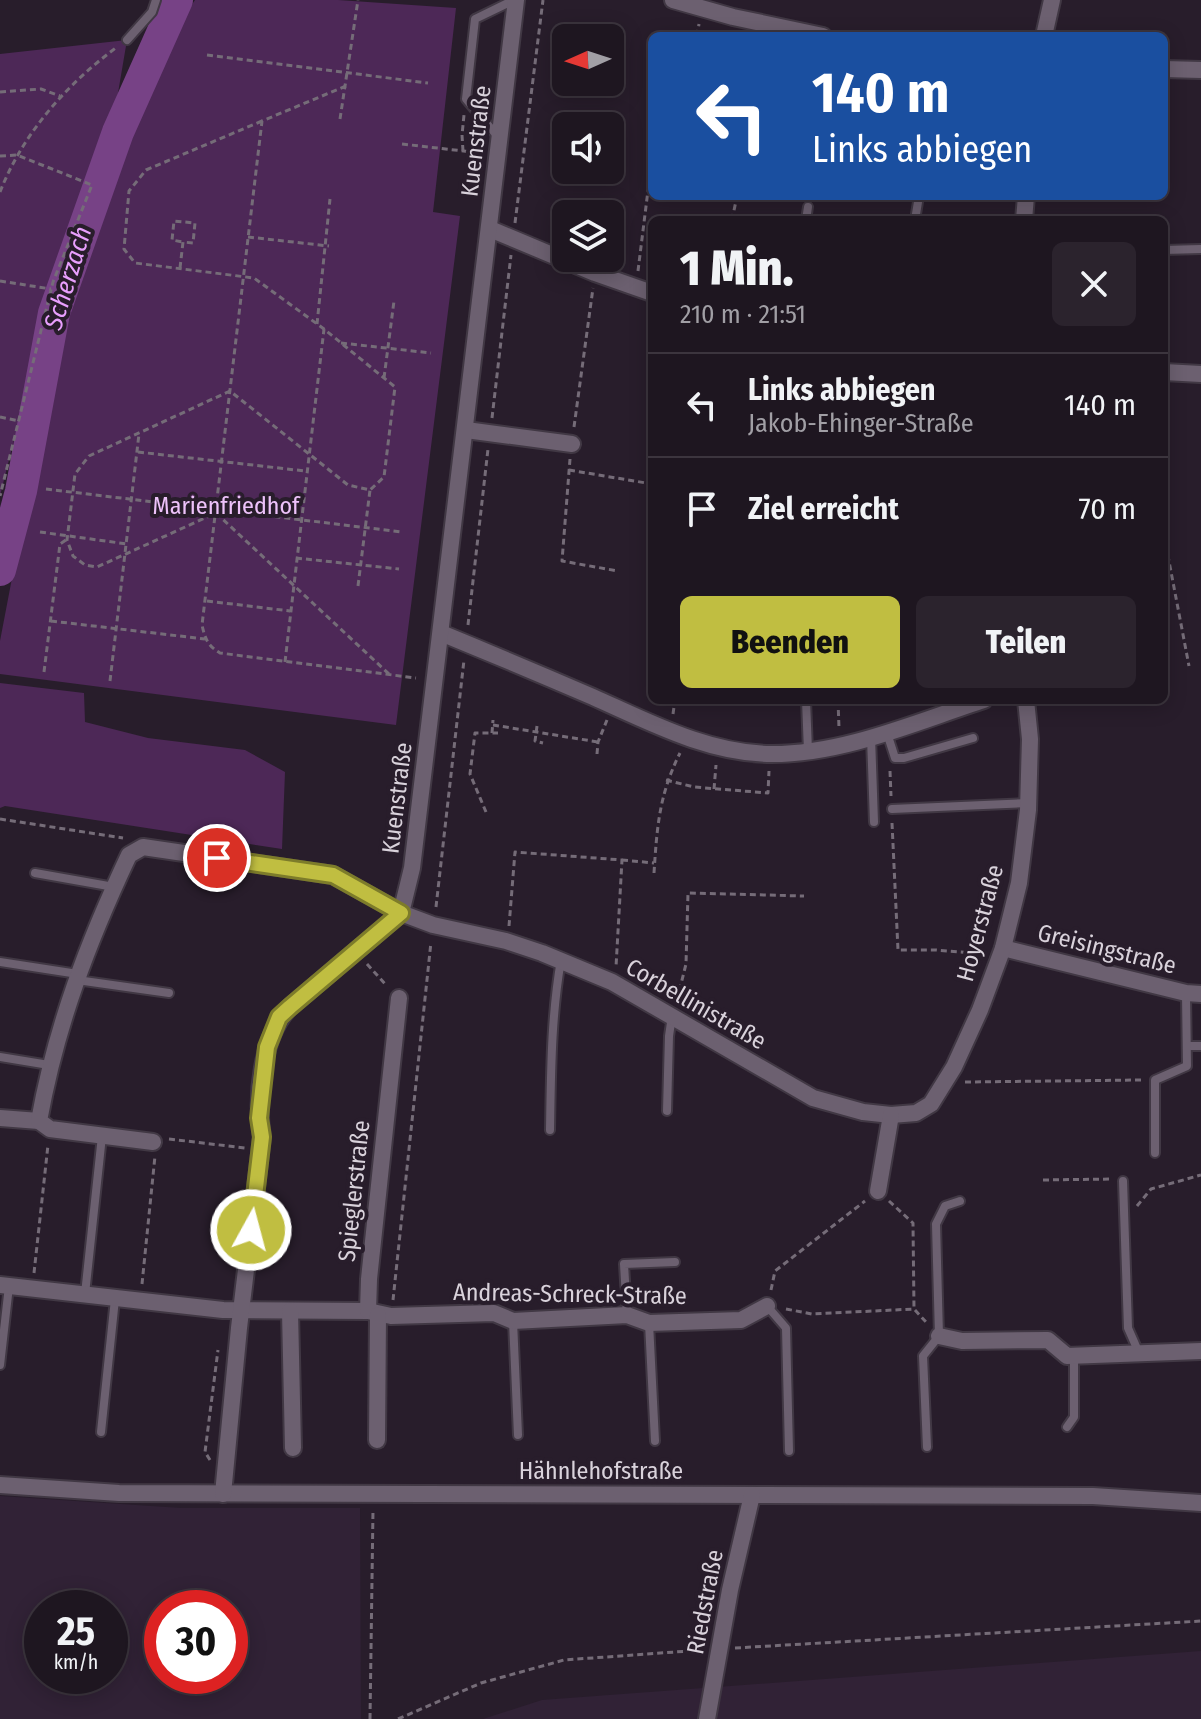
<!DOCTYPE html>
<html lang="de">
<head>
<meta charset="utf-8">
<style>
  body { margin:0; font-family:"Fira Sans Condensed",sans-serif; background:#2b232d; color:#f1f3f6; height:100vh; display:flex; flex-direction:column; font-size:30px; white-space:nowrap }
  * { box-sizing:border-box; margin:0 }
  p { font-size:26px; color:#a19fa5 }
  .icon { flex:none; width:44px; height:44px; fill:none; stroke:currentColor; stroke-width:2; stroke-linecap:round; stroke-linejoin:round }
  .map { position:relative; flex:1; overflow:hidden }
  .sheet { position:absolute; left:648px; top:216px; width:520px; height:488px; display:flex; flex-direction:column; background:#1e1620; border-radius:12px; box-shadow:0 4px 20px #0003,0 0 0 2px #3c353e }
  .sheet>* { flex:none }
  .top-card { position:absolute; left:648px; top:32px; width:520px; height:168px; border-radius:12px; box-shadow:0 4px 20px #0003,0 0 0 2px #3c353e; background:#1a4fa0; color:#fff; overflow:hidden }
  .needle { width:52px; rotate:267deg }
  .controls { position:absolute; left:552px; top:24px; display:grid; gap:16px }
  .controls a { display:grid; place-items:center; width:72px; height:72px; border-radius:12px; background:#1e1620; box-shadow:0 4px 20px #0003,0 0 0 2px #3c353e; font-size:40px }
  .speed { position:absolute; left:24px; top:1590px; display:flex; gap:16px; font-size:40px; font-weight:700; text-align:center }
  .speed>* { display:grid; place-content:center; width:104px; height:104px; border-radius:50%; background:#1e1620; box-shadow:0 4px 20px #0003,0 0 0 2px #3c353e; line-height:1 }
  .speed small { font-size:20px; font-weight:400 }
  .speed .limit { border:12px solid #d22; background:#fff; color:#111 }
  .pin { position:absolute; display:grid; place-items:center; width:68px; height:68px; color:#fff; margin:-34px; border:4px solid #fff; border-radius:50%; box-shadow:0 2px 8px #0007 }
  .me { position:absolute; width:88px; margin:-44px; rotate:7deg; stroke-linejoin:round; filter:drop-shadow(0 0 6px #0008) }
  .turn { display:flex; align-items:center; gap:28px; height:168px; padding:0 32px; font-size:36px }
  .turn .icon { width:104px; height:104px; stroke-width:2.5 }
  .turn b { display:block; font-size:56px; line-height:68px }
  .round { display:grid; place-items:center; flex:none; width:84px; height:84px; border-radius:12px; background:#2b232d }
  .head { display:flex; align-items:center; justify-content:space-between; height:136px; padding:0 32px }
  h1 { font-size:48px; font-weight:800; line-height:60px }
  .primary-button { display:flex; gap:16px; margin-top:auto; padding:16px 32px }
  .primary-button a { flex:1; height:92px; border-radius:12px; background:#c0be41; color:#111; font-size:32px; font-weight:800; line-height:92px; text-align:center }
  .primary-button a+a { background:#2b232d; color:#f1f3f6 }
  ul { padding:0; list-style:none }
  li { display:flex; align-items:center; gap:24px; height:104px; padding:0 32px; border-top:2px solid #3c353e }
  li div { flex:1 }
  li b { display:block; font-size:30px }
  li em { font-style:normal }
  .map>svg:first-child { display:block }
  .built { fill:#312236; fill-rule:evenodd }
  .green { fill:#4d2857 }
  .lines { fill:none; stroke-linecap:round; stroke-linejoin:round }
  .river { stroke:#774286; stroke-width:32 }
  .lane-casing { stroke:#413844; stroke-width:12 }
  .street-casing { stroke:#413844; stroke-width:20 }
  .path { stroke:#756c78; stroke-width:3; stroke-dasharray:6 4; stroke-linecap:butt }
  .lane { stroke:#6c6070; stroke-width:8 }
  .street { stroke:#6c6070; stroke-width:16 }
  .route-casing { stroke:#7d7c2a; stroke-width:20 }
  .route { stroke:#c0be41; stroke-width:14 }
  .labels { text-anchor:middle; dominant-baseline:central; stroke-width:8; stroke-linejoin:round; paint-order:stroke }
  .street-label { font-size:24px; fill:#d9d2db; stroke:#281d2b }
  .park-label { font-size:24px; fill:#edc2fa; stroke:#281d2b }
  .water-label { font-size:26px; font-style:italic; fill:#e89ffd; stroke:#281d2b }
</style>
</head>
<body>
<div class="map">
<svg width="1201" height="1719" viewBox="0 0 1201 1719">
  <rect width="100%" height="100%" fill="#281d2b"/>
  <!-- built -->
  <g class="built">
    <path d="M 0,1496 L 181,1508 L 360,1508 L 361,1719 L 0,1719 ZM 42,1608 L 110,1608 L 110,1676 L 42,1676 ZM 162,1608 L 230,1608 L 230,1676 L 162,1676 Z"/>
    <polygon points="1201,1651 1201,1719 483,1719 542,1700"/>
  </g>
  <!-- green -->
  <g class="green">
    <polygon points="195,0 338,0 456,8 433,212 460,216 396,725 0,674 0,641 68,285 160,53"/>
    <polygon points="127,40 110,140 53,282 0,496 0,54"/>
    <polygon points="0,683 84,693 85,722 148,738 245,750 285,772 282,849 5,806 0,808"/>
  </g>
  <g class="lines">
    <!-- river -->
    <polyline class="river" points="0,570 21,491 54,313 118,132 177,0"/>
    <!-- lane casing -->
    <g class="lane-casing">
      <g id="lane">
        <polyline points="127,40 152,12 156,0"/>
        <polyline points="499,138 466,99 475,19 514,0"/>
        <polyline points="806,220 808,207"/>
        <polyline points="915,220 919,196"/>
        <polyline points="1164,250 1201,249"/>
        <polyline points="806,700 808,751"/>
        <polyline points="887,733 895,758 904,758 973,738"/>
        <polyline points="871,737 874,822"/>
        <polyline points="892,809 1028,803"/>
        <polyline points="35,873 114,887"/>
        <polyline points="0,962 78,974"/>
        <polyline points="77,980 169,993"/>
        <polyline points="1187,1046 1201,1046"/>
        <polyline points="0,1057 49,1065"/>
        <polyline points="667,1111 669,1036 672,1016"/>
        <path d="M 550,1130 C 551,1073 551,1017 561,960"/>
        <polyline points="1155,1153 1155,1080 1187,1066 1186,994"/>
        <polyline points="1123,1181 1128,1328 1139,1353"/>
        <polyline points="85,1294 102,1136"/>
        <polyline points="767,1306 786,1328 789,1451"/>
        <polyline points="627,1315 624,1264 675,1262"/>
        <polyline points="513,1321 518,1435"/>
        <polyline points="649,1323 655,1441"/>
        <polyline points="0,1365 9,1286"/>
        <polyline points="1067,1427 1074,1417 1074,1356"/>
        <polyline points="101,1432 115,1299"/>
        <polyline points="927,1447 923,1356 939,1336 936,1224 945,1206 960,1201"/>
      </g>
    </g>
    <!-- street casing -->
    <g class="street-casing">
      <g id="street">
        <polyline points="673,0 733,17 823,36"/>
        <polyline points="1044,36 1052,0"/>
        <polyline points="1164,69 1201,70"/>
        <polyline points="1024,220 1026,196"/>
        <polyline points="490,229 595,273 652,293"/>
        <polyline points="1164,372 1201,374"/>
        <polyline points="466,430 572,444"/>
        <path d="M 441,633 C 492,654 542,675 593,697 C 649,722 709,754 772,754 C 844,754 916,722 984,700"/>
        <polyline points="1003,948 1186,993 1201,994"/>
        <polyline points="0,1118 39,1121"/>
        <path d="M 153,1142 L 50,1129 L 39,1121 C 56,1026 88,942 129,855 L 143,847 L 333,875 L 401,913 L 433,925 L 506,941 L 542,953 L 612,982 L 813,1098 L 863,1112 L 891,1115 L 916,1113 L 931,1104 L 954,1067 L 980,1010 L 1003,948 L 1019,883 L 1028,810 L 1030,739 L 1026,700"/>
        <polyline points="878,1191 891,1115"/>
        <polyline points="0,1285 223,1310 368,1311 391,1316 494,1313 513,1321 627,1315 649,1323 741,1320 767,1306"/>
        <polyline points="290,1311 293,1448"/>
        <polyline points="368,1311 369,1279 399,998"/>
        <polyline points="939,1336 962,1341 1048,1340 1067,1356 1201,1351"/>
        <polyline points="377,1440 378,1315"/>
        <polyline points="0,1485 119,1493 1093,1496 1201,1503"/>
        <path d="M 223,1494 L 239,1328 L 262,1137 C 256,1098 261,1036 290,1007 L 401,913 L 412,868 L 516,0"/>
        <polyline points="707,1719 730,1590 752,1495"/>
      </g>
    </g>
    <!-- path -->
    <g class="path">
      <polyline points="697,36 699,24"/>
      <polyline points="207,55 428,83"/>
      <path d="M 346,86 L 262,121 L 202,625 C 205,639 208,646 220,653 L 416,678"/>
      <polyline points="0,92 41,89 60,96"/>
      <polyline points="340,119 358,0"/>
      <polyline points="262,121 146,170 129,191 124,249 135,263 254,278 324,329 395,387 384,477 370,490 348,485 230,391 89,456 75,474 67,540 73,556 85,565 97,567 216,513 389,674"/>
      <polyline points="402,144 481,153"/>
      <polyline points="463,151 462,135 464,115"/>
      <polyline points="0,156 17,155 92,185 53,282 0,496"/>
      <path d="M 0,192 C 23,133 67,84 117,47"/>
      <polyline points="732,220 737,196"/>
      <polyline points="515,223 543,0"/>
      <polyline points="248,237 329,246"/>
      <polyline points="180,268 183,242 193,243 195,223 174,221 172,240 183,242"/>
      <polyline points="638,271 652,158"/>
      <polyline points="0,281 51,289"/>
      <polyline points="317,324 330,199"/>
      <polyline points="341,343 431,353"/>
      <polyline points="384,378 394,301"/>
      <polyline points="0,417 19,421"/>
      <polyline points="492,418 511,255"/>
      <polyline points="574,427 593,288"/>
      <polyline points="138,452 305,471"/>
      <polyline points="570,459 562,561 618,571"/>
      <polyline points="569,470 652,484"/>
      <polyline points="46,489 402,532"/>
      <polyline points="40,532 127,544"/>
      <polyline points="1164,535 1189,666"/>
      <polyline points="296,558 399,569"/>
      <polyline points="358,586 370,490"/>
      <polyline points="207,601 290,611"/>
      <polyline points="51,621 205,639"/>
      <polyline points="468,625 488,449"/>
      <polyline points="285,662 324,329"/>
      <polyline points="44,672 60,544 66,540"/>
      <polyline points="110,681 139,434"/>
      <polyline points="838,700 839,728"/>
      <polyline points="673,714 675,700"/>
      <polyline points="493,725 598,742"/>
      <polyline points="537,726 535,741 543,743"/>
      <polyline points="492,733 493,720"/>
      <polyline points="597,754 598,742 607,720"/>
      <polyline points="890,771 891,796"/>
      <polyline points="666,780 694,787 768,793 769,771"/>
      <polyline points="714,789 716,765"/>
      <polyline points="486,812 470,774 475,733 498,733"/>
      <polyline points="0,819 123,838"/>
      <polyline points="892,823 898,950 936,950 984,954"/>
      <polyline points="622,860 654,863"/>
      <path d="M 654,873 C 657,827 659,795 680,753"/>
      <polyline points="436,907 464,660"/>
      <polyline points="509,926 515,852 622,860 616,967"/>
      <polyline points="367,964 386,985"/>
      <polyline points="677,1000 686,964 688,893 804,896"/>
      <polyline points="965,1082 1142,1080"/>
      <polyline points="169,1139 245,1148"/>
      <polyline points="1043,1180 1112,1179"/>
      <polyline points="889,1201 913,1223 914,1309 926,1322"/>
      <polyline points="1137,1206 1151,1189 1201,1175"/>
      <polyline points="34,1273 48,1145"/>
      <polyline points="142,1284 155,1156"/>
      <polyline points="771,1290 775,1271 865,1201"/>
      <polyline points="393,1300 431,942"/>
      <polyline points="786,1309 812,1314 914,1309"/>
      <polyline points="210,1460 205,1452 218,1350"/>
      <polyline points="735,1648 1201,1621"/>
      <polyline points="370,1719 373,1510"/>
      <polyline points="398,1719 481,1683 564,1660 703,1650"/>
    </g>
    <!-- lane -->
    <use href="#lane" class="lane"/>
    <!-- street -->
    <use href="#street" class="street"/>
  </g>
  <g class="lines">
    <!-- route casing -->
    <g class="route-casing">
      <polyline id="route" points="217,858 333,875 401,913 290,1007 279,1017 267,1047 259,1118 262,1137 251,1230"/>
    </g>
    <!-- route -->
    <use href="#route" class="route"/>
  </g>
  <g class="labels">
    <!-- street labels -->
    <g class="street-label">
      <text transform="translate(476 141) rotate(-83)">Kuenstraße</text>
      <text transform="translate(397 798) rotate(-83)">Kuenstraße</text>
      <text transform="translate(980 923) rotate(-75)">Hoyerstraße</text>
      <text transform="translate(1107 949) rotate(14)">Greisingstraße</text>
      <text transform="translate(696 1004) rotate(30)">Corbellinistraße</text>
      <text transform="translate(354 1191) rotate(-84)">Spieglerstraße</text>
      <text transform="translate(570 1294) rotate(1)">Andreas-Schreck-Straße</text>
      <text x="601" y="1471">Hähnlehofstraße</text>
      <text transform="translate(705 1602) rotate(-79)">Riedstraße</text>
    </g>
    <!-- park labels -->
    <g class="park-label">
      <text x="226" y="506">Marienfriedhof</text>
    </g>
    <!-- water labels -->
    <g class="water-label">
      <text transform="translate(68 278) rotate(-73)">Scherzach</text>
    </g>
  </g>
</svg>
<div class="controls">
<a><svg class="needle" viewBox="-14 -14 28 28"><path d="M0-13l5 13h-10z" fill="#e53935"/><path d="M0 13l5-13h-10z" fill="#a19fa5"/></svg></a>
<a><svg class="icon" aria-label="sound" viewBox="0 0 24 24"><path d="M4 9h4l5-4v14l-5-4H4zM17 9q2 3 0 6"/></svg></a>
<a><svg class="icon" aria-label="layers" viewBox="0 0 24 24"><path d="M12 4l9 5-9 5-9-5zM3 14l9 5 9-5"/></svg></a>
</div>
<div class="speed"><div>25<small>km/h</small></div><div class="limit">30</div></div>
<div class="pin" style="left:217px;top:858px;background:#d93025"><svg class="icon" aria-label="arrive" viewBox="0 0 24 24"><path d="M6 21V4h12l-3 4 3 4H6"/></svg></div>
<svg class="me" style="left:251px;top:1230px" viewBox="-20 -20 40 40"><circle r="17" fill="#c0be41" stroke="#fff" stroke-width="3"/><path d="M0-11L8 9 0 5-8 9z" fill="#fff"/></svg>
<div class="top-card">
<div class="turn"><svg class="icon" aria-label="left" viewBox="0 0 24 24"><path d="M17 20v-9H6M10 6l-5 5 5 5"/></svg><div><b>140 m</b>Links abbiegen</div></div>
</div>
<section class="sheet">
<div class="head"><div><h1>1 Min.</h1><p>210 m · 21:51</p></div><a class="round"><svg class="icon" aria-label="close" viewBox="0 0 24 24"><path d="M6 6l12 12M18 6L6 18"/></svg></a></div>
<ul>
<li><svg class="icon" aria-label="left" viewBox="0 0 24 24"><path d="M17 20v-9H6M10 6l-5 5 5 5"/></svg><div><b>Links abbiegen</b><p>Jakob-Ehinger-Straße</p></div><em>140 m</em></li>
<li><svg class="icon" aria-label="arrive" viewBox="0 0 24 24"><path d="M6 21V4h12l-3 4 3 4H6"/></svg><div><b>Ziel erreicht</b></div><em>70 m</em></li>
</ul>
<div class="primary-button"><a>Beenden</a><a>Teilen</a></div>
</section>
</div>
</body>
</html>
